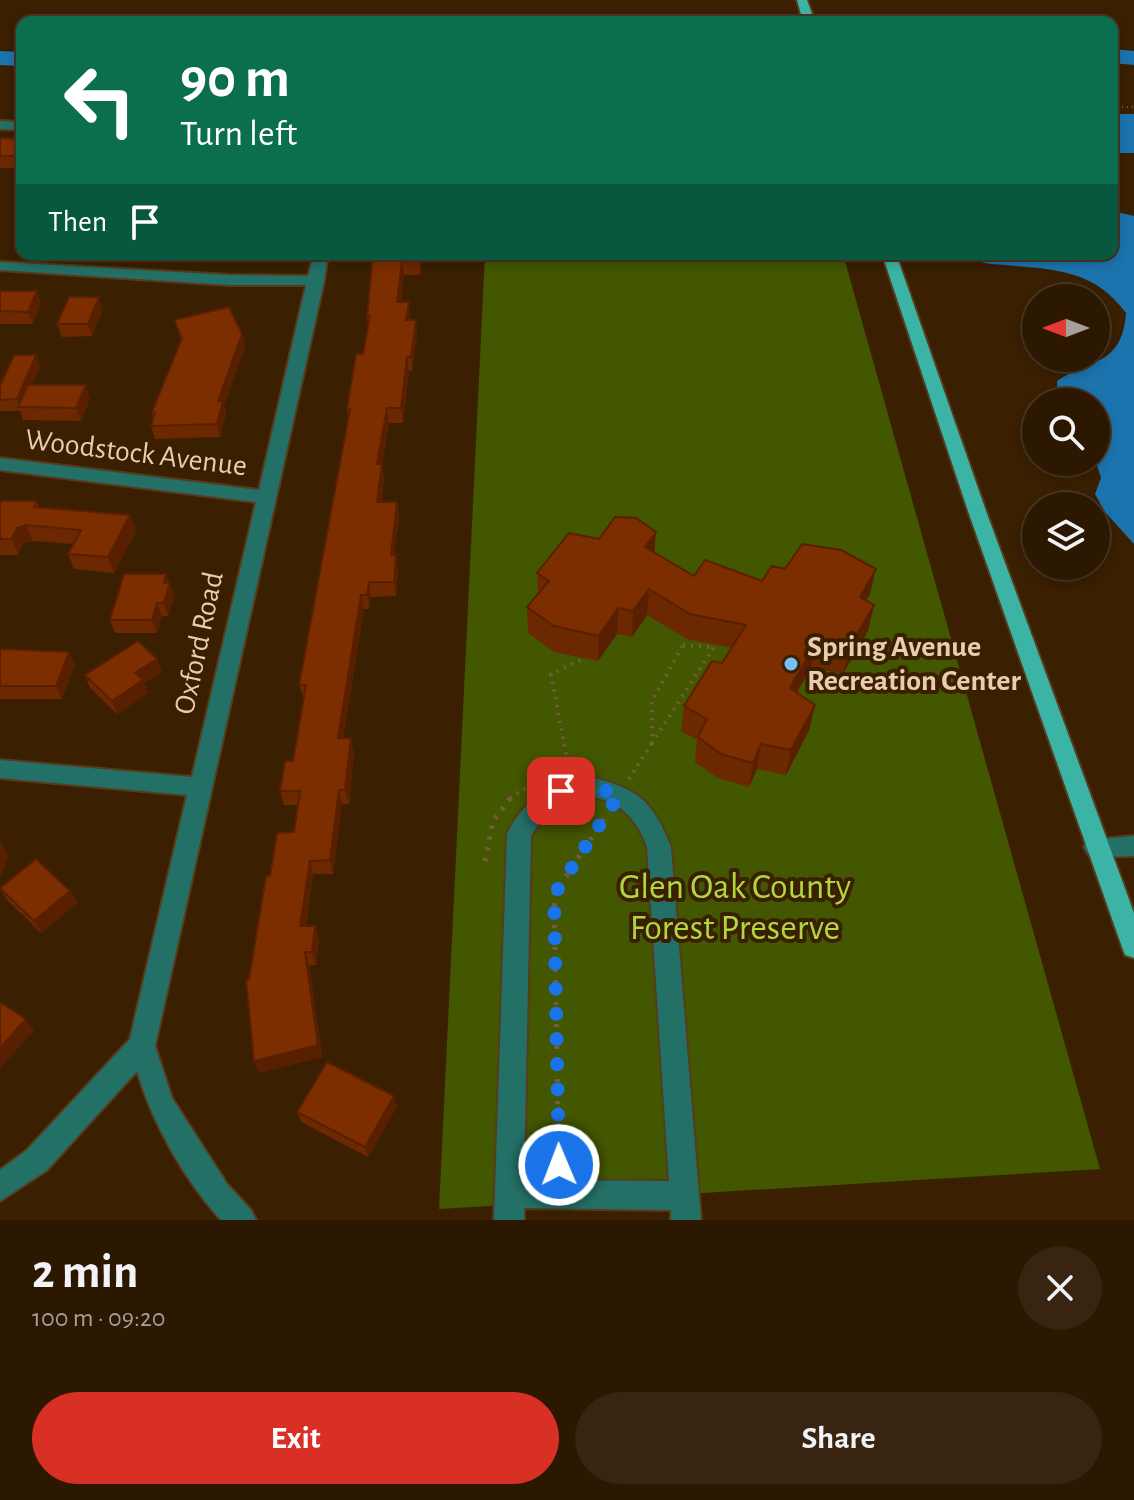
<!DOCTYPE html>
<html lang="en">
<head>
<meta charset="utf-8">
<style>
  body { margin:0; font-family:"Alegreya Sans",sans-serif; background:#382410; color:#f1f3f6; height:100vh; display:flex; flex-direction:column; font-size:30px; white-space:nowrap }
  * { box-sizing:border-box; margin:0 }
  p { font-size:26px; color:#a69f99 }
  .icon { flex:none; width:44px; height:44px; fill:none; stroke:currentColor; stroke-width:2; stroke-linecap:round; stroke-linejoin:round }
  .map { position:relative; height:1220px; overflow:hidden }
  .panel { display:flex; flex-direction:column; background:#2c1701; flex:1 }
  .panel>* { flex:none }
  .guide { position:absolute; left:16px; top:16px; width:1102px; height:244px; border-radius:16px; box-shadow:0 4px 12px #0003,0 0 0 2px #483623; background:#0b6e4f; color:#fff; overflow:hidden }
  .needle { width:52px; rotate:270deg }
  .tools { position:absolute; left:1022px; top:284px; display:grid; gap:16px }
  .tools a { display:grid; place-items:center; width:88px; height:88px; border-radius:50%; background:#2c1701; box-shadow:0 4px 12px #0003,0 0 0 2px #483623; font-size:40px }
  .pin { position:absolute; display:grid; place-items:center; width:68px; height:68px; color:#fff; margin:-34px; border-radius:16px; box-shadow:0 4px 12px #0006 }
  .me { position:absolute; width:88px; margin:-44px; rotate:359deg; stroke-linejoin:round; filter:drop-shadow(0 0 6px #0008) }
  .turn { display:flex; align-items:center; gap:28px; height:168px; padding:0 32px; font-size:36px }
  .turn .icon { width:104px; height:104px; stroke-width:2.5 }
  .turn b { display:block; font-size:56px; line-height:68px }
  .then { display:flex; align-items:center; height:76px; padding:0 32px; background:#0003; gap:16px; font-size:30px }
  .round { display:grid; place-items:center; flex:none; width:84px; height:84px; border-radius:42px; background:#382410 }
  .summary { display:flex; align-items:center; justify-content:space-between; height:136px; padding:0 32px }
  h1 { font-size:48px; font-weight:700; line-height:60px }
  .button { display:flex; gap:16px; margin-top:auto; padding:16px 32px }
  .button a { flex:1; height:92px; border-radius:48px; background:#d93025; color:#fff; font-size:32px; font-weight:700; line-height:92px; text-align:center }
  .button a+a { background:#382410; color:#f1f3f6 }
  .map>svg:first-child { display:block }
  .green { fill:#435700 }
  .water { fill:#1c74ae }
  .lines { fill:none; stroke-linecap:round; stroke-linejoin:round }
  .river { fill:#1c74ae; fill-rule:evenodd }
  .minor-casing { stroke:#563b1d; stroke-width:4 }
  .major-casing { stroke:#563b1d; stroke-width:4 }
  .path-far2 { stroke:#785c3f; stroke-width:2; stroke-dasharray:1 4; stroke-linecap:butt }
  .path-far1 { stroke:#785c3f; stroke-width:4; stroke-dasharray:2 6; stroke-linecap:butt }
  .path { stroke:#785c3f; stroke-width:5; stroke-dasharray:3 8; stroke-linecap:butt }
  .minor { fill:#237067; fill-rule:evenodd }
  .major { fill:#3bb4a5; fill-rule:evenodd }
  .wall { fill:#6c2801 }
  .shaded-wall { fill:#582001 }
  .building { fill:#7d2e01; stroke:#582001; stroke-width:2 }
  .route { stroke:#1a73e8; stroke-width:14; stroke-dasharray:0 25.2 }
  .poi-dot { fill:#78bff7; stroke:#3a1f01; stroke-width:3 }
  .labels { text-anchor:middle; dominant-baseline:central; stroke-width:8; stroke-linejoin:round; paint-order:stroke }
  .street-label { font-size:30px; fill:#eaccb1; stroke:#3a1f01 }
  .poi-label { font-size:30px; font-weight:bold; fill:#eaccb1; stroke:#3a1f01; text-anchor:start }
  .near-park-label { font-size:36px; fill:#afd83f; stroke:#3a1f01 }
</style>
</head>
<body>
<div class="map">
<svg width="1134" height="1220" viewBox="0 0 1134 1220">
  <rect width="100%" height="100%" fill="#3a1f01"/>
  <!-- green -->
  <polygon class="green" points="485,254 843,254 1100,1169 439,1209"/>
  <!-- water -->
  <g class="water">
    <rect x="1112" y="114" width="22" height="39"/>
    <path d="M 1112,211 L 1134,216 L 1134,544 L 1105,512 L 1095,494 L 1101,478 L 1096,462 L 1096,402 L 1066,402 L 1058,392 L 1057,381 C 1093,358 1122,365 1126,313 C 1093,269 1056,270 1005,265 C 990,264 975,263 963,254 L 1112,254 Z"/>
  </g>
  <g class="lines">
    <!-- river -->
    <g class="river">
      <polygon points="1112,49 1134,51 1134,65 1112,63"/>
      <polygon points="0,51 22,52 22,66 0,65"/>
    </g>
    <!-- minor casing -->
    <g class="minor-casing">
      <g id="minor">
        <polygon points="0,121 22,122 22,130 0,129"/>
        <path d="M 314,254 L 328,254 L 324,281 L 155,1046 L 172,1098 L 227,1184 L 251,1210 L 256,1220 L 221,1220 C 184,1179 153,1124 137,1071 L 47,1170 L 0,1201 L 0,1170 L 27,1150 L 130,1039 L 187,795 L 0,778 L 0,760 L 192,777 L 256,502 L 0,470 L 0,458 L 259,490 L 306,285 L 229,285 L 0,270 L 0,262 L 229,275 L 308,276 Z"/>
        <path d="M 594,778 C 640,789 654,804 671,847 L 701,1220 L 671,1220 L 671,1210 L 524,1208 L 524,1220 L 494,1220 L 507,834 C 525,797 554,781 594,778 ZM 594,797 C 623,804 637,820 647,847 L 669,1181 L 524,1180 L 531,836 C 547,810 564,799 594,797 Z"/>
        <polygon points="1134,836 1134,856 1096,857 1088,854 1084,847 1088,840"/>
      </g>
    </g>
    <!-- major casing -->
    <g class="major-casing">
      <g id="major">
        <polygon points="797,0 807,0 815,22 803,22"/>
        <polygon points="882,254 896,254 986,511 1134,913 1134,958 1125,955 1122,947 968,511"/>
      </g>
    </g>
    <!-- path-far2 -->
    <polyline class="path-far2" points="1112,107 1134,107"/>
    <!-- path-far1 -->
    <g class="path-far1">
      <polygon points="683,645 714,647 652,743 652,701"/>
      <polyline points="569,770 551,674 583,659"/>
      <polyline points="629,779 652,743"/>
      <polyline points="510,798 539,779"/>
    </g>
    <!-- path -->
    <g class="path">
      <polyline points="485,861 493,821 512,796"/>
      <polyline points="559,1170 554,895 607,814"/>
    </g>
    <!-- minor -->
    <use href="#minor" class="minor"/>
    <!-- major -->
    <use href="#major" class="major"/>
  </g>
  <!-- wall -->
  <g class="wall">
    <polygon points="0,138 22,139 22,162 17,168 0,168"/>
    <polygon points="373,254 423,254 420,275 404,275 401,302 410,316 410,320 417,334 412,371 409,371 403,423 389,423 382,465 384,479 381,502 397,502 399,517 394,555 398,570 396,596 371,597 369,609 364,609 343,738 354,752 349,804 342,804 333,874 313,874 306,926 319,939 316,965 309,965 322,1057 259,1073 254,1061 249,979 270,876 294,832 298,805 284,805 280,791 293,761 304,699 299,685 348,418 347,409 363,354 368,325 367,316"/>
    <polygon points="0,291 37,291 41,304 33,324 0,324"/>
    <polygon points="103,310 92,336 62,337 57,324"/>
    <polygon points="174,320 242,334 245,347 224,406 226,414 220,437 155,439 151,426 153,418 152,412 181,340"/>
    <polygon points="36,355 40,366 32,385 90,398 81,421 23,420 20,411 0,411 0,386"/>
    <polygon points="0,501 36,501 39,507 130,515 136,531 114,573 74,569 68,554 73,544 33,541 23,543 18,555 0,555"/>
    <polygon points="654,553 694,576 762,581 870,594 866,601 874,605 868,631 843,674 811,667 797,693 815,705 809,730 786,775 757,769 749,787 718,778 695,762 697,740 681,731 684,706 722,663 732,648 687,639 647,615 632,637 617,634 598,661 554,652 528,633 527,607 538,594 537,573"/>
    <polygon points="169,582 174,596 168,616 162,616 157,633 115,633 110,620"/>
    <polygon points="0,649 75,665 62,699 0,699"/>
    <polygon points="162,672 144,683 148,693 117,714 90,688 85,675"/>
    <polygon points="0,889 70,891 77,903 41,933 7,900"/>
    <polygon points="397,1106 368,1157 301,1122 297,1112"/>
  </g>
  <!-- shaded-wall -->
  <g class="shaded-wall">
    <polygon points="22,144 22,162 17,168 13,156"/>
    <polygon points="420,254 423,254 420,275 419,261"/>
    <polygon points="402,261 404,275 399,316 397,302"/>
    <polygon points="37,291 41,304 33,324 28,312"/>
    <polygon points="99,297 103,310 92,336 88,324"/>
    <polygon points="409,302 410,316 408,334 406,320"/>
    <polygon points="416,320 417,334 412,371 411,357"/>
    <polygon points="242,334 245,347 224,406 226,414 220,437 217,424 218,401"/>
    <polygon points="36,355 40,366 23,407 20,407 17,399"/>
    <polygon points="407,357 409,371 403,423 401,408"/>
    <polygon points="86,385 90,398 81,421 76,408"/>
    <polygon points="387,408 389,423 382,465 384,479 379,517 377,502 377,464"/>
    <polygon points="397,502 399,517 393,570 391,555"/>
    <polygon points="130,515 136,531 114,573 108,557"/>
    <polygon points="26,525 33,541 23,543 18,555 12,539 17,528"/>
    <polygon points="656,532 654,557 645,547"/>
    <polygon points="396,555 398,570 396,596 394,582"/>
    <polygon points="876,569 870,594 853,622 860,597"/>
    <polygon points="166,574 174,596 168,616 164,603 164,583"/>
    <polygon points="369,582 371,597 369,609 367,595"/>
    <polygon points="649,589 647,615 632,637 633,611"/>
    <polygon points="361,595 364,609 341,752 338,738"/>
    <polygon points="157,603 162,616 157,633 152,620"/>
    <polygon points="874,605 868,631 843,674 849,648"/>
    <polygon points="618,608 617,634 598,661 599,636"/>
    <polygon points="817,641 811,667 785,713 790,688"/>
    <polygon points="69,652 75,665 62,699 56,686"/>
    <polygon points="157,659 162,672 144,683 148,693 117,714 112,701 135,673"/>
    <polygon points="815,705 809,730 786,775 791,750"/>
    <polygon points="351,738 354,752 349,804 345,790"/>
    <polygon points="761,744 757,769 749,787 753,763"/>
    <polygon points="339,790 342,804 333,874 330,860"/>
    <polygon points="0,841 9,856 0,878"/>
    <polygon points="310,861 313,874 304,939 300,926"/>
    <polygon points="70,891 77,903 41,933 34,921"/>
    <polygon points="315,926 319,939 316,965 312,952"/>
    <polygon points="305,952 309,965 322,1057 259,1073 254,1061"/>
    <polygon points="26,1019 34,1031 0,1068 0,1048"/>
    <polygon points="394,1096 397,1106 368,1157 365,1147"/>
  </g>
  <!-- building -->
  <g class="building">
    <polygon points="0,138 22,139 22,144 13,156 0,156"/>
    <polygon points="373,254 420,254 419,261 402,261 397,302 409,302 406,320 416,320 411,357 407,357 401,408 387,408 377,464 382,464 377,502 397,502 391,555 396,555 394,582 369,582 367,595 361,595 338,738 351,738 345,790 339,790 330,860 310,861 300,926 315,926 312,952 305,952 318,1045 254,1061 246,980 249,979 266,876 270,876 277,833 294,832 300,791 280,791 285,761 293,761 306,685 299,685 350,409 347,409 356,354 363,354 370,316 367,316"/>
    <polygon points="0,291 37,291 28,312 0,311"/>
    <polygon points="69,297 99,297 88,324 57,324"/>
    <polygon points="229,307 242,334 218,401 223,401 217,424 151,426 155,412 152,412 182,338 174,320"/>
    <polygon points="14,355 36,355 17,399 0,400 0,386"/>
    <polygon points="28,385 86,385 76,408 18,407"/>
    <polygon points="0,501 36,501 34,507 130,515 108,557 68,554 81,530 26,525 17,528 12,539 0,539"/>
    <polygon points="615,517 636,518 656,532 645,547 694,576 705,560 762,581 772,566 785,569 802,544 841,550 876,569 860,597 874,605 849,648 817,641 790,688 815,705 791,750 761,744 753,763 721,754 698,737 707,719 684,706 712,661 722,663 746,625 690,614 649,589 633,611 618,608 599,636 554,626 527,607 549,581 537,573 569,533 599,539"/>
    <polygon points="124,574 166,574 164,583 170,582 164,603 157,603 152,620 110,620"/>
    <polygon points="138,641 157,659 135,673 143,680 112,701 85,675"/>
    <polygon points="0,649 69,652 56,686 0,686"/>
    <polygon points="36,859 70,891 34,921 0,888"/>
    <polygon points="0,1002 26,1019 0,1048"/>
    <polygon points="327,1062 394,1096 365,1147 297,1112"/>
  </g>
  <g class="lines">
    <!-- route -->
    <path class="route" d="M 559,1165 L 554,895 L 619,795 C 599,787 582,788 561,791"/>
  </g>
  <!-- markers -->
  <circle class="poi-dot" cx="791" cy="664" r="8"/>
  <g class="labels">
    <!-- street labels -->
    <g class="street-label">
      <text transform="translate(136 453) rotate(7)">Woodstock Avenue</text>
      <text transform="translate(199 643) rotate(-78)">Oxford Road</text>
    </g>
    <!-- poi labels -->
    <g class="poi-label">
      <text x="807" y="647">Spring Avenue<tspan x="807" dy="34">Recreation Center</tspan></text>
    </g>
    <!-- near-park labels -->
    <g class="near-park-label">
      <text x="735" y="887">Glen Oak County<tspan x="735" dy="41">Forest Preserve</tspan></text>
    </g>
  </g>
</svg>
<div class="tools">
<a><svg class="needle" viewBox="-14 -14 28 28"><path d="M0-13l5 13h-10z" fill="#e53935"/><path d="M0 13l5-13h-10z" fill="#a69f99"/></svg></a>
<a><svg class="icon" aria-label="search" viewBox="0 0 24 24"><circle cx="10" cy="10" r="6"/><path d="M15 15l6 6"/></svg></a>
<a><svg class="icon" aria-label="layers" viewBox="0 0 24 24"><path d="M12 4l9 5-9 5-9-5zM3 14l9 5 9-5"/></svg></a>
</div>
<div class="pin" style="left:561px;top:791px;background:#d93025"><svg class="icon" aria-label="arrive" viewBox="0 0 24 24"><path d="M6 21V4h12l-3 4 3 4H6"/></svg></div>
<svg class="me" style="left:559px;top:1165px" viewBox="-20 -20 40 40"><circle r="17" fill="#1a73e8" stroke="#fff" stroke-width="3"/><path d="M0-11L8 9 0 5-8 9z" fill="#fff"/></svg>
<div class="guide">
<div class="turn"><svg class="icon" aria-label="left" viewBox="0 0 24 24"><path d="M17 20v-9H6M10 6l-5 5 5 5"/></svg><div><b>90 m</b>Turn left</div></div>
<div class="then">Then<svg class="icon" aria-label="arrive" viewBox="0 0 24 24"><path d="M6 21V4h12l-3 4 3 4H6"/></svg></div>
</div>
</div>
<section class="panel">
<div class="summary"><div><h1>2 min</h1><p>100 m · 09:20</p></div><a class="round"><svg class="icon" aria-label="close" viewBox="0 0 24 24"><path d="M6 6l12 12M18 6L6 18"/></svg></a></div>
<div class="button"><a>Exit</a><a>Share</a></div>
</section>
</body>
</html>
